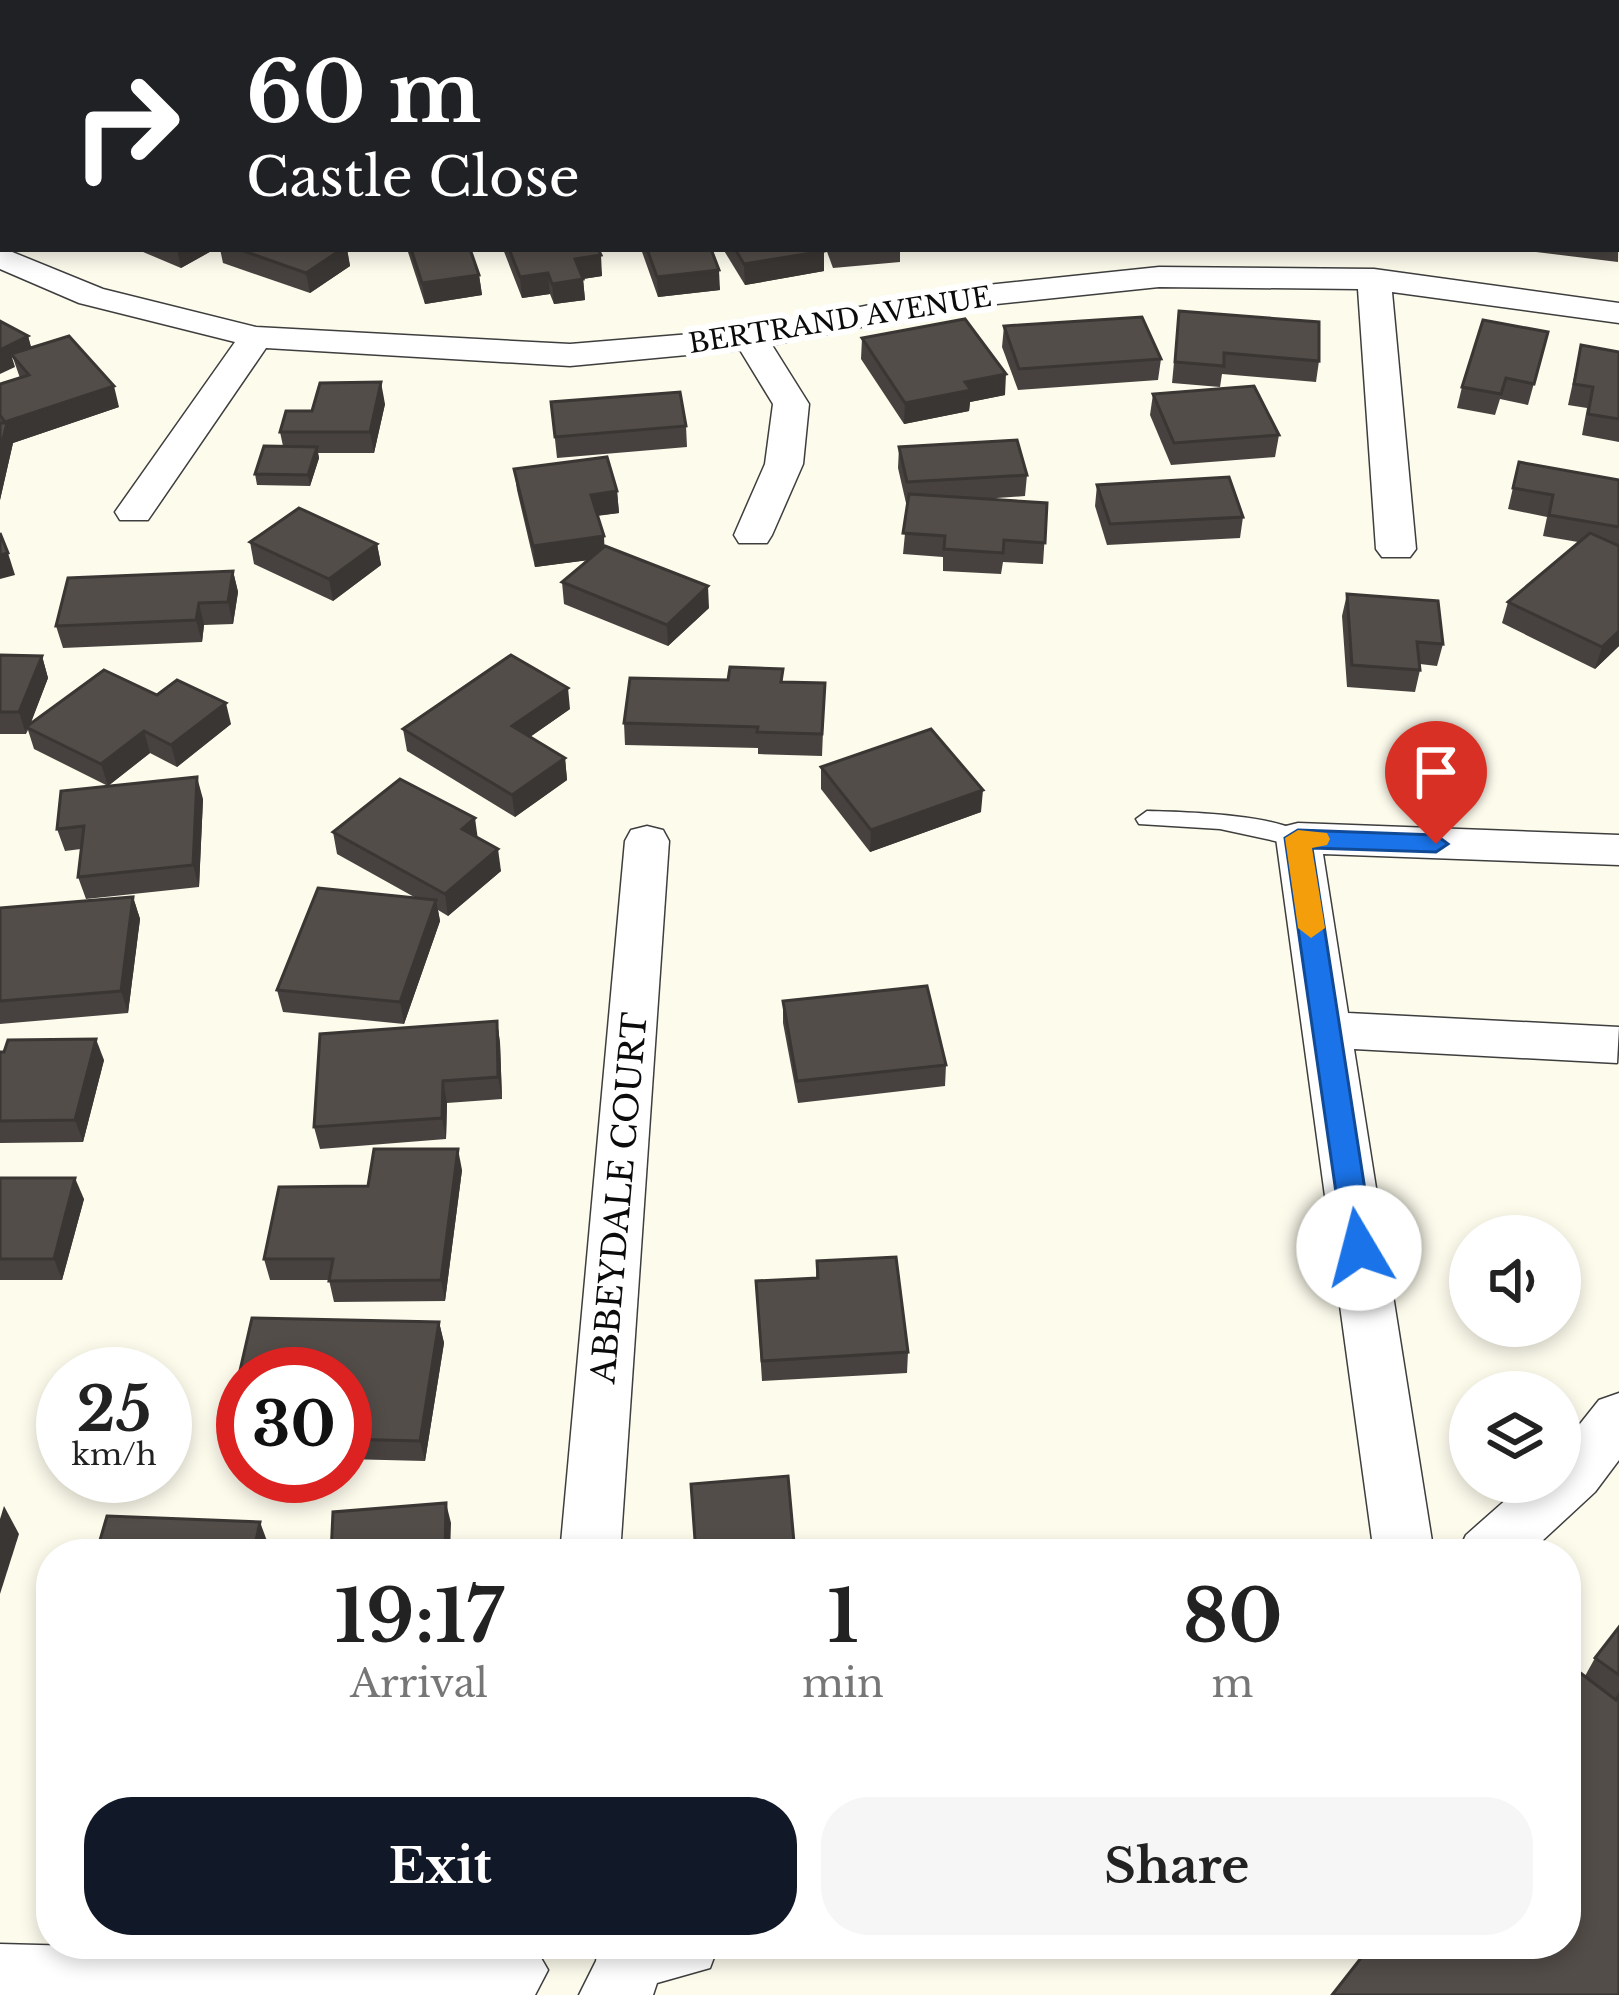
<!DOCTYPE html>
<html lang="en">
<head>
<meta charset="utf-8">
<style>
  body { margin:0; font-family:"Libre Baskerville",serif; background:#f6f6f6; color:#222; height:100vh; display:flex; flex-direction:column; font-size:45px; white-space:nowrap }
  * { box-sizing:border-box; margin:0 }
  p { font-size:39px; color:#767676 }
  .icon { flex:none; width:66px; height:66px; fill:none; stroke:currentColor; stroke-width:2; stroke-linecap:round; stroke-linejoin:round }
  .map { position:relative; flex:1; overflow:hidden }
  .drawer { position:absolute; left:36px; top:1539px; width:1545px; height:420px; display:flex; flex-direction:column; background:#fff; border-radius:48px; box-shadow:0 6px 18px #0003 }
  .drawer>* { flex:none }
  .guide { position:absolute; left:0px; top:0px; width:1620px; height:252px; box-shadow:0 6px 18px #0003; background:#202124; color:#fff; overflow:hidden }
  .tools { position:absolute; left:1449px; top:1215px; display:grid; gap:24px }
  .tools a { display:grid; place-items:center; width:132px; height:132px; border-radius:50%; background:#fff; box-shadow:0 6px 18px #0003; font-size:60px }
  .speed { position:absolute; left:36px; top:1347px; display:flex; gap:24px; font-size:60px; font-weight:700; text-align:center }
  .speed>* { display:grid; place-content:center; width:156px; height:156px; border-radius:50%; background:#fff; box-shadow:0 6px 18px #0003; line-height:1 }
  .speed small { font-size:30px; font-weight:400 }
  .speed .limit { border:18px solid #d22; background:#fff; color:#111 }
  .pin { position:absolute; display:grid; place-items:center; width:102px; height:102px; color:#fff; margin:-123px -51px; border-radius:50% 50% 50% 0; rotate:-45deg; box-shadow:0 0 12px #0007 }
  .pin .icon { rotate:45deg }
  .me { position:absolute; width:132px; margin:-66px; rotate:352deg; stroke-linejoin:round; filter:drop-shadow(0 0 9px #0008) }
  .turn { display:flex; align-items:center; gap:42px; height:252px; padding:0 48px; font-size:54px }
  .turn .icon { width:156px; height:156px; stroke-width:2.5 }
  .turn b { display:block; font-size:84px; line-height:102px }
  .eta { display:flex; justify-content:space-evenly; align-items:center; height:204px; text-align:center }
  .eta b { font-size:72px; font-weight:700; line-height:84px }
  .action { display:flex; gap:24px; margin-top:auto; padding:24px 48px }
  .action a { flex:1; height:138px; border-radius:48px; background:#111827; color:#fff; font-size:48px; font-weight:700; line-height:138px; text-align:center }
  .action a+a { background:#f6f6f6; color:#222 }
  .map>svg:first-child { display:block }
  .lines { fill:none; stroke-linecap:round; stroke-linejoin:round }
  .lane-casing { stroke:#3e3e3e; stroke-width:3 }
  .street-casing { stroke:#3e3e3e; stroke-width:3 }
  .lane { fill:#fff; fill-rule:evenodd }
  .street { fill:#fff; fill-rule:evenodd }
  .wall { fill:#47423f }
  .shaded-wall { fill:#3a3633 }
  .building { fill:#534d49; stroke:#3a3633; stroke-width:3 }
  .route { fill:#1a73e8; stroke:#114b97; stroke-width:3 }
  .slow { fill:#f59e0b }
  .labels { text-anchor:middle; dominant-baseline:central; stroke-width:12; stroke-linejoin:round; paint-order:stroke }
  .far-street-label { font-size:27px; fill:#0b0b0b; stroke:#fff }
  .street-label { font-size:33px; fill:#0b0b0b; stroke:#fff }
</style>
</head>
<body>
<div class="map">
<svg width="1619" height="1995" viewBox="0 0 1619 1995">
  <rect width="100%" height="100%" fill="#fdfbec"/>
  <g class="lines">
    <!-- lane casing -->
    <g class="lane-casing">
      <path id="lane" d="M 1147,811 C 1184,812 1284,814 1309,838 L 1298,846 L 1220,829 L 1139,824 L 1136,819 Z"/>
    </g>
    <!-- street casing -->
    <g class="street-casing">
      <g id="street">
        <rect x="1210" y="0" width="28" height="3"/>
        <polygon points="0,247 103,289 256,327 570,344 751,329 949,289 1159,267 1374,269 1619,303 1619,323 1392,292 1416,549 1410,557 1382,557 1376,549 1358,289 1159,287 949,309 772,345 809,404 803,464 772,535 767,543 739,543 734,535 765,464 773,404 740,350 570,366 266,348 148,520 120,520 115,512 235,342 79,303 0,269"/>
        <polygon points="1298,823 1619,835 1619,865 1323,854 1348,1013 1619,1027 1617,1063 1354,1049 1434,1554 1374,1554 1276,838 1282,827"/>
        <polygon points="647,826 663,830 669,841 620,1554 560,1554 625,841 631,830"/>
        <polygon points="1619,1393 1619,1460 1595,1492 1528,1554 1457,1554 1466,1535 1526,1482 1560,1482 1560,1449 1599,1400"/>
        <polygon points="0,1944 193,1949 533,1944 548,1970 535,1995 0,1995"/>
        <polygon points="599,1944 719,1944 710,1968 657,1983 653,1995 579,1995 596,1961"/>
      </g>
    </g>
    <!-- lane -->
    <use href="#lane" class="lane"/>
    <!-- street -->
    <use href="#street" class="street"/>
  </g>
  <!-- wall -->
  <g class="wall">
    <polygon points="26,0 111,0 111,3 27,3"/>
    <polygon points="528,0 651,0 648,3 526,3"/>
    <polygon points="807,0 929,0 928,3 806,3"/>
    <polygon points="1078,0 1152,0 1151,3 1110,3 1110,1"/>
    <polygon points="1617,185 1619,186 1618,262 1536,252 1537,249 1617,249"/>
    <polygon points="136,249 215,249 181,268"/>
    <polygon points="220,249 347,249 350,266 310,293 223,263"/>
    <polygon points="407,249 470,249 479,275 482,295 425,304"/>
    <polygon points="503,249 598,249 602,276 583,279 585,300 554,304 550,294 522,298"/>
    <polygon points="641,249 711,249 720,290 658,297"/>
    <polygon points="723,249 823,249 824,271 745,285"/>
    <polygon points="826,249 900,249 900,262 833,268"/>
    <polygon points="1179,311 1319,361 1316,382 1222,374 1220,387 1172,383"/>
    <polygon points="0,321 28,336 31,348 119,407 13,443 0,500 0,384 20,378"/>
    <polygon points="1004,326 1161,359 1158,380 1018,390 1002,347"/>
    <polygon points="1548,332 1528,405 1500,399 1495,415 1457,408 1462,387"/>
    <polygon points="862,338 1005,395 970,402 969,411 904,424 861,359"/>
    <polygon points="1581,345 1619,352 1619,442 1582,435 1587,408 1568,405"/>
    <polygon points="1153,394 1279,435 1275,457 1171,465 1150,415"/>
    <polygon points="551,402 686,426 687,447 557,458"/>
    <polygon points="385,404 374,453 318,453 319,458 310,486 257,485 255,474 283,446 280,432 312,411"/>
    <polygon points="899,447 1027,475 1025,496 983,499 1047,503 1043,564 1003,562 1001,574 943,571 943,557 903,554 908,503 906,503 898,468"/>
    <polygon points="1519,462 1619,480 1619,646 1595,669 1502,623 1508,602 1578,542 1543,536 1547,517 1508,509"/>
    <polygon points="514,469 617,491 619,513 597,516 604,546 709,608 668,646 564,604 562,582 588,560 535,567 517,490"/>
    <polygon points="1097,485 1243,517 1240,538 1107,545 1095,506"/>
    <polygon points="250,542 377,544 381,565 333,601 254,564"/>
    <polygon points="233,571 238,592 233,624 204,625 202,642 63,648 56,626"/>
    <polygon points="1347,594 1443,644 1437,666 1420,664 1420,670 1415,692 1347,687 1342,616"/>
    <polygon points="0,655 42,656 48,678 30,724 157,695 231,724 177,767 150,753 108,786 34,749 28,730 26,734 0,734"/>
    <polygon points="783,682 825,683 822,756 758,754 758,748 625,745 624,723"/>
    <polygon points="570,709 530,737 565,758 567,780 515,817 407,751 403,729"/>
    <polygon points="821,767 981,812 870,852 821,789"/>
    <polygon points="203,799 199,887 86,899 78,877 81,849 65,851 57,829"/>
    <polygon points="333,832 478,838 501,871 448,916 438,910 440,921 404,1024 283,1012 277,990 416,898 337,854"/>
    <polygon points="133,897 140,919 128,1013 0,1024 0,908"/>
    <polygon points="783,1001 946,1065 945,1086 798,1103 783,1023"/>
    <polygon points="497,1021 500,1043 502,1099 447,1103 446,1139 320,1149 314,1127"/>
    <polygon points="0,1052 104,1060 83,1142 0,1143"/>
    <polygon points="462,1170 445,1301 334,1302 329,1280 270,1280 264,1259 368,1186"/>
    <polygon points="0,1178 84,1199 62,1280 0,1280"/>
    <polygon points="817,1261 908,1352 907,1373 762,1381 757,1302 816,1278"/>
    <polygon points="252,1318 439,1322 444,1343 425,1461 345,1459 345,1374 243,1374 243,1457 232,1457 225,1436"/>
    <polygon points="1619,1627 1619,1995 1566,1944 1585,1676 1595,1658"/>
  </g>
  <!-- shaded-wall -->
  <g class="shaded-wall">
    <polygon points="132,0 230,0 230,3 133,3"/>
    <polygon points="285,0 383,0 359,3 285,3"/>
    <polygon points="3,30 3,50 0,50 0,31"/>
    <polygon points="3,163 3,185 0,186 0,164"/>
    <polygon points="177,249 215,249 181,268"/>
    <polygon points="342,249 347,249 350,266 310,293 306,273"/>
    <polygon points="824,251 824,271 745,285 744,264"/>
    <polygon points="601,255 602,276 576,280 575,259"/>
    <polygon points="719,270 720,290 658,297 657,277"/>
    <polygon points="548,273 550,294 522,298 520,277"/>
    <polygon points="479,275 482,295 425,304 422,283"/>
    <polygon points="583,279 585,300 554,304 552,284"/>
    <polygon points="28,336 34,357 11,354 15,367 0,374 0,350"/>
    <polygon points="1006,374 1005,395 970,402 969,411 904,424 905,403 965,382"/>
    <polygon points="381,382 385,404 374,453 370,432"/>
    <polygon points="114,386 119,407 13,443 0,500 0,451 5,422"/>
    <polygon points="317,447 319,458 310,486 308,475"/>
    <polygon points="617,491 619,513 593,516 591,495"/>
    <polygon points="604,536 605,558 535,567 533,546"/>
    <polygon points="377,544 381,565 333,601 329,579"/>
    <polygon points="8,553 15,575 0,579 0,555"/>
    <polygon points="233,571 238,592 233,624 228,602"/>
    <polygon points="708,586 709,608 668,646 667,625"/>
    <polygon points="199,603 204,625 202,642 196,620"/>
    <polygon points="1619,631 1619,646 1595,669 1602,647"/>
    <polygon points="42,656 48,678 29,728 26,727 26,734 19,712"/>
    <polygon points="568,688 570,709 514,748 512,726"/>
    <polygon points="226,703 231,724 177,767 171,745"/>
    <polygon points="144,731 150,753 108,786 101,764"/>
    <polygon points="565,758 567,780 515,817 512,795"/>
    <polygon points="197,777 203,799 199,887 193,865"/>
    <polygon points="983,790 981,812 870,852 871,830"/>
    <polygon points="475,818 478,840 462,829"/>
    <polygon points="498,849 501,871 448,916 445,894"/>
    <polygon points="133,897 140,919 128,1013 121,991"/>
    <polygon points="436,900 440,921 404,1024 400,1002"/>
    <polygon points="497,1021 500,1043 502,1099 498,1077"/>
    <polygon points="96,1039 104,1060 83,1142 75,1120"/>
    <polygon points="443,1081 447,1103 446,1139 442,1118"/>
    <polygon points="458,1149 462,1170 445,1301 441,1280"/>
    <polygon points="75,1178 84,1199 62,1280 54,1259"/>
    <polygon points="439,1322 444,1343 425,1461 420,1441"/>
    <polygon points="446,1503 451,1523 450,1554 445,1554"/>
    <polygon points="4,1506 19,1534 0,1594 0,1519"/>
    <polygon points="260,1522 267,1541 264,1554 253,1554"/>
  </g>
  <!-- building -->
  <g class="building">
    <polygon points="419,0 477,0 478,3 420,3"/>
    <polygon points="528,0 600,0 625,3 526,3"/>
    <polygon points="807,0 878,0 877,3 879,3 806,3"/>
    <polygon points="1316,0 1412,0 1413,3 1351,3 1316,2"/>
    <polygon points="0,13 3,13 3,30 0,31"/>
    <polygon points="3,76 3,121 0,122 0,77"/>
    <polygon points="3,130 3,163 0,164 0,131"/>
    <polygon points="1617,185 1619,186 1619,241 1617,241"/>
    <polygon points="238,249 342,249 306,273"/>
    <polygon points="411,249 470,249 479,275 422,283"/>
    <polygon points="509,249 598,249 601,255 575,259 583,279 552,284 548,273 520,277"/>
    <polygon points="647,249 711,249 719,270 657,277"/>
    <polygon points="735,249 823,249 824,251 744,264"/>
    <polygon points="1179,311 1319,322 1319,361 1224,353 1224,366 1175,362"/>
    <polygon points="1142,317 1161,359 1019,369 1004,326"/>
    <polygon points="965,319 1006,374 965,382 971,390 905,403 862,338"/>
    <polygon points="1483,320 1548,332 1534,384 1506,378 1501,394 1462,387"/>
    <polygon points="0,321 28,336 0,350"/>
    <polygon points="69,336 114,386 5,422 0,415 0,384 29,375 11,354"/>
    <polygon points="1581,345 1619,352 1619,419 1588,414 1593,387 1574,384"/>
    <polygon points="381,382 370,432 280,432 286,411 312,411 320,383"/>
    <polygon points="1254,386 1279,435 1174,443 1153,394"/>
    <polygon points="680,392 686,426 555,437 551,402"/>
    <polygon points="0,423 7,423 0,451"/>
    <polygon points="1017,440 1027,475 907,482 899,447"/>
    <polygon points="264,446 317,447 308,475 255,474"/>
    <polygon points="607,457 617,491 591,495 604,536 533,546 514,469"/>
    <polygon points="1519,462 1619,480 1619,527 1549,515 1553,495 1513,488"/>
    <polygon points="1229,477 1243,517 1110,524 1097,485"/>
    <polygon points="909,494 1047,503 1045,543 1004,540 1003,553 944,549 945,536 903,533"/>
    <polygon points="299,508 377,544 329,579 250,542"/>
    <polygon points="0,533 8,553 0,555"/>
    <polygon points="1590,533 1619,546 1619,631 1602,647 1508,602"/>
    <polygon points="605,546 708,586 667,625 562,582"/>
    <polygon points="233,571 228,602 199,603 196,620 56,626 68,578"/>
    <polygon points="1347,594 1438,601 1443,644 1417,642 1420,670 1352,665"/>
    <polygon points="0,655 42,656 19,712 0,712"/>
    <polygon points="511,655 568,688 512,726 565,758 512,795 403,729"/>
    <polygon points="730,667 783,669 781,682 825,683 822,734 757,732 758,727 624,723 630,678 728,680"/>
    <polygon points="104,670 157,695 177,680 226,703 171,745 144,731 101,764 26,727"/>
    <polygon points="931,729 983,790 871,830 821,767"/>
    <polygon points="197,777 193,865 78,877 84,826 57,829 61,791"/>
    <polygon points="400,779 475,818 462,829 498,849 445,894 333,832"/>
    <polygon points="318,888 436,900 400,1002 277,990"/>
    <polygon points="133,897 121,991 0,1001 0,908"/>
    <polygon points="927,986 946,1065 797,1081 783,1001"/>
    <polygon points="497,1021 498,1077 443,1081 442,1118 314,1127 320,1034"/>
    <polygon points="96,1039 75,1120 0,1121 0,1052 4,1052 8,1040"/>
    <polygon points="374,1149 458,1149 441,1280 329,1281 333,1259 264,1259 279,1187 368,1186"/>
    <polygon points="0,1178 75,1178 54,1259 0,1259"/>
    <polygon points="896,1257 908,1352 762,1361 756,1281 818,1278 817,1261"/>
    <polygon points="252,1318 439,1322 420,1441 345,1439 345,1374 243,1374 243,1437 225,1436"/>
    <polygon points="788,1476 795,1554 696,1554 691,1484"/>
    <polygon points="446,1503 445,1554 331,1554 333,1512"/>
    <polygon points="107,1516 260,1522 253,1554 96,1554"/>
    <polygon points="1619,1627 1619,1675 1595,1658"/>
    <polygon points="1566,1662 1616,1700 1619,1695 1619,1995 1332,1995 1372,1944 1566,1944"/>
  </g>
  <!-- route -->
  <polygon class="route" points="1298,830 1436,835 1448,844 1436,852 1312,848 1374,1248 1370,1257 1348,1257 1344,1248 1285,838"/>
  <!-- slow -->
  <polygon class="slow" points="1298,830 1327,833 1330,839 1327,845 1312,848 1325,928 1311,938 1298,928 1285,838"/>
  <g class="labels">
    <!-- far-street labels -->
    <g class="far-street-label">
      <text transform="translate(840 320) rotate(-9)">BERTRAND AVENUE</text>
    </g>
    <!-- street labels -->
    <g class="street-label">
      <text transform="translate(619 1198) rotate(-85)">ABBEYDALE COURT</text>
    </g>
  </g>
</svg>
<div class="tools">
<a><svg class="icon" aria-label="sound" viewBox="0 0 24 24"><path d="M4 9h4l5-4v14l-5-4H4zM17 9q2 3 0 6"/></svg></a>
<a><svg class="icon" aria-label="layers" viewBox="0 0 24 24"><path d="M12 4l9 5-9 5-9-5zM3 14l9 5 9-5"/></svg></a>
</div>
<div class="speed"><div>25<small>km/h</small></div><div class="limit">30</div></div>
<div class="pin" style="left:1436px;top:844px;background:#d93025"><svg class="icon" aria-label="arrive" viewBox="0 0 24 24"><path d="M6 21V4h12l-3 4 3 4H6"/></svg></div>
<svg class="me" style="left:1359px;top:1248px" viewBox="-20 -20 40 40"><circle r="19" fill="#fff"/><path d="M0-13L10 11 0 6-10 11z" fill="#1a73e8"/></svg>
<div class="guide">
<div class="turn"><svg class="icon" aria-label="right" viewBox="0 0 24 24"><path d="M7 20v-9h11M14 6l5 5-5 5"/></svg><div><b>60 m</b>Castle Close</div></div>
</div>
<section class="drawer">
<div class="eta">
<div><b>19:17</b><p>Arrival</p></div>
<div><b>1</b><p>min</p></div>
<div><b>80</b><p>m</p></div>
</div>
<div class="action"><a>Exit</a><a>Share</a></div>
</section>
</div>
</body>
</html>
